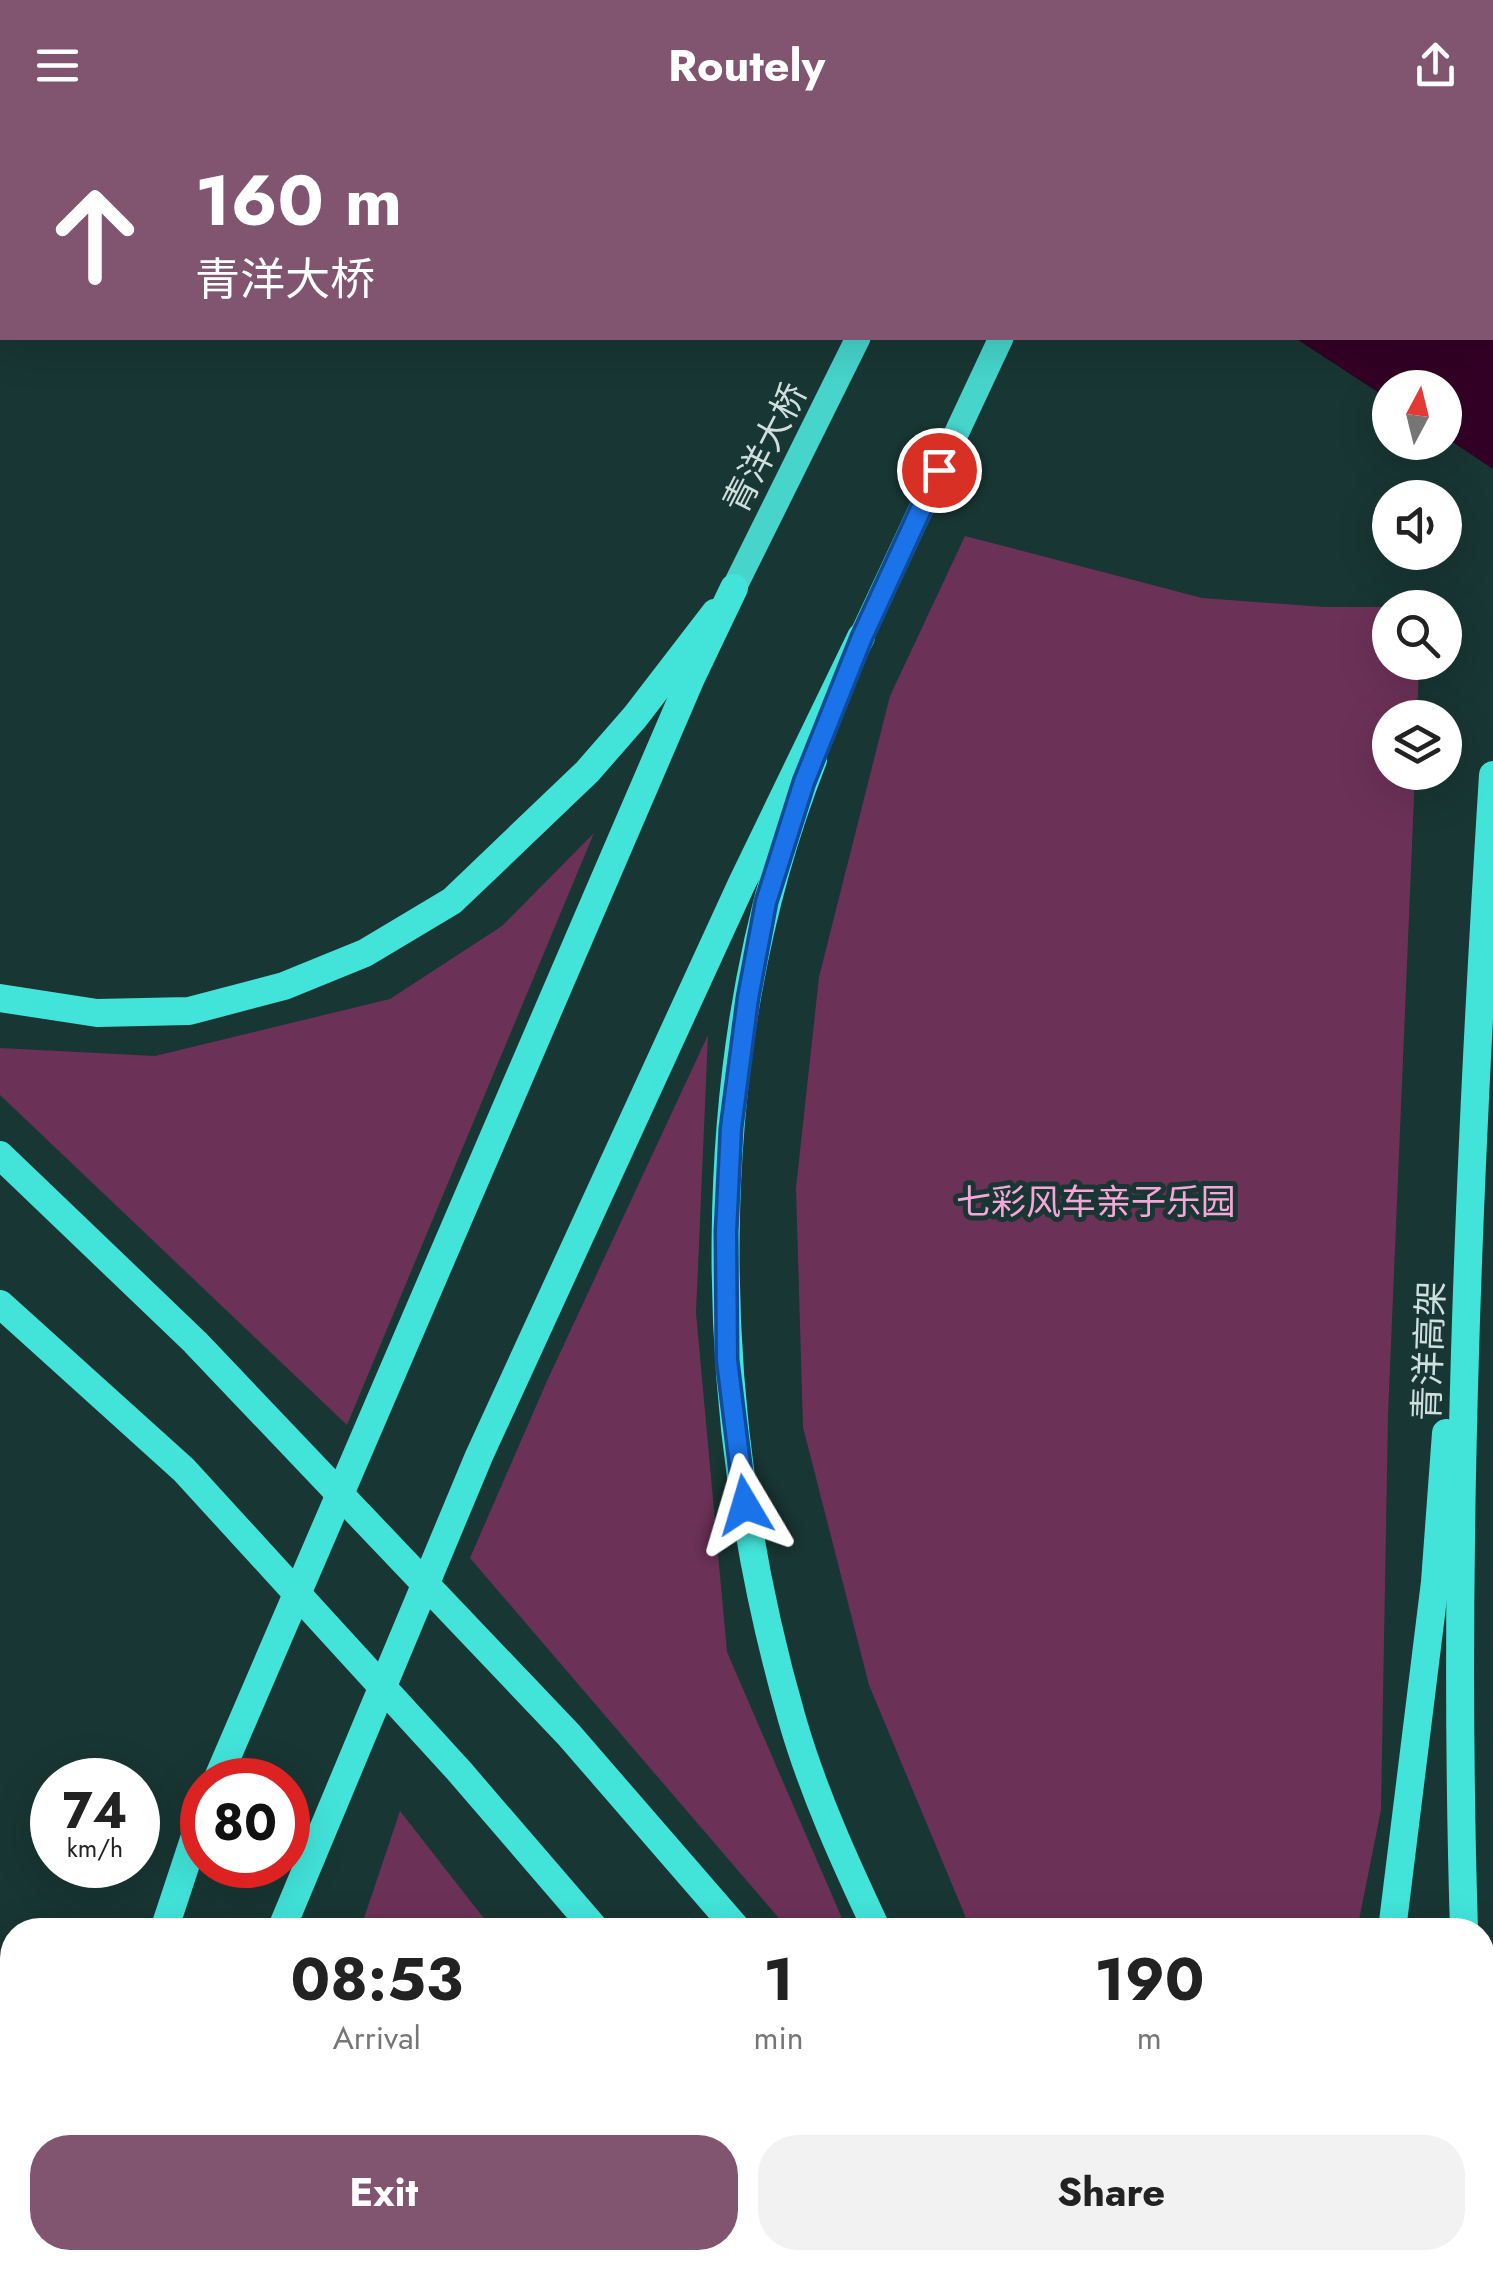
<!DOCTYPE html>
<html lang="en">
<head>
<meta charset="utf-8">
<style>
  body { margin:0; font-family:Jost,"Noto Sans SC",sans-serif; background:#f2f2f2; color:#222; height:100vh; display:flex; flex-direction:column; font-size:38px; white-space:nowrap }
  * { box-sizing:border-box; margin:0 }
  p { font-size:32px; color:#767676 }
  .icon { flex:none; width:55px; height:55px; fill:none; stroke:currentColor; stroke-width:2; stroke-linecap:round; stroke-linejoin:round }
  .map { position:relative; flex:1; overflow:hidden }
  .side { position:absolute; left:0px; top:1788px; width:1495px; height:352px; display:flex; flex-direction:column; background:#fff; border-radius:40px 40px 0 0; box-shadow:0 10px 40px #0002 }
  .side>* { flex:none }
  .banner { position:absolute; left:0px; top:0px; width:1495px; height:210px; box-shadow:0 10px 40px #0002; background:#815470; color:#fff; overflow:hidden }
  .needle { width:65px; rotate:7deg }
  .controls { position:absolute; left:1372px; top:240px; display:grid; gap:20px }
  .controls a { display:grid; place-items:center; width:90px; height:90px; border-radius:50%; background:#fff; box-shadow:0 10px 40px #0002; font-size:50px }
  .speed { position:absolute; left:30px; top:1628px; display:flex; gap:20px; font-size:50px; font-weight:700; text-align:center }
  .speed>* { display:grid; place-content:center; width:130px; height:130px; border-radius:50%; background:#fff; box-shadow:0 10px 40px #0002; line-height:1 }
  .speed small { font-size:25px; font-weight:400 }
  .speed .limit { border:15px solid #d22; background:#fff; color:#111 }
  .pin { position:absolute; display:grid; place-items:center; width:85px; height:85px; color:#fff; margin:-42px; border:5px solid #fff; border-radius:50%; box-shadow:0 2px 10px #0007 }
  .me { position:absolute; width:110px; margin:-55px; rotate:353deg; stroke-linejoin:round; filter:drop-shadow(0 0 8px #0008) }
  .turn { display:flex; align-items:center; gap:35px; height:210px; padding:0 30px; font-size:45px }
  .turn .icon { width:130px; height:130px; stroke-width:2.5 }
  .turn b { display:block; font-size:70px; line-height:85px }
  .eta { display:flex; justify-content:space-evenly; align-items:center; height:170px; text-align:center }
  .eta b { font-size:60px; font-weight:700; line-height:70px }
  .button { display:flex; gap:20px; margin-top:auto; padding:20px 30px }
  .button a { flex:1; height:115px; border-radius:40px; background:#815470; color:#fff; font-size:40px; font-weight:700; line-height:115px; text-align:center }
  .button a+a { background:#f2f2f2; color:#222 }
  header { display:flex; justify-content:space-between; align-items:center; height:130px; padding:0 30px; background:#815470; color:#fff; font-size:45px; font-weight:700 }
  .map>svg:first-child { display:block }
  .green { fill:#6c3157 }
  .water { fill:#330025 }
  .lines { fill:none; stroke-linecap:round; stroke-linejoin:round }
  .primary { stroke:#46d4cb; stroke-width:25 }
  .trunk { stroke:#42e4da; stroke-width:28 }
  .trunk-bridge { stroke:#42e4da; stroke-width:28 }
  .route-casing { stroke:#114b97; stroke-width:25 }
  .route { stroke:#1a73e8; stroke-width:18 }
  .labels { text-anchor:middle; dominant-baseline:central; stroke-width:10; stroke-linejoin:round; paint-order:stroke }
  .street-label { font-size:35px; fill:#cedfdd; stroke:#183633 }
  .park-label { font-size:35px; fill:#f9a5d8; stroke:#183633 }
</style>
</head>
<body>
<header><svg class="icon" aria-label="menu" viewBox="0 0 24 24"><path d="M4 6h16M4 12h16M4 18h16"/></svg>Routely<svg class="icon" aria-label="share" viewBox="0 0 24 24"><path d="M12 15V3M7 8l5-5 5 5M5 13v7h14v-7"/></svg></header>
<div class="map">
<svg width="1493" height="2139" viewBox="0 0 1493 2139">
  <rect width="100%" height="100%" fill="#183633"/>
  <!-- green -->
  <g class="green">
    <polygon points="965,406 1202,468 1324,477 1422,477 1390,478 1390,532 1419,533 1417,587 1390,588 1390,642 1415,643 1388,1285 1381,1680 1357,1800 971,1800 869,1555 803,1297 796,1058 819,847 890,566"/>
    <polygon points="594,703 347,1295 0,965 0,918 155,926 390,869 502,796"/>
    <polygon points="708,905 696,1183 727,1522 847,1800 789,1800 470,1428 547,1251"/>
    <polygon points="400,1681 493,1800 360,1800"/>
    <polygon points="274,2128 722,2128 728,2139 273,2139"/>
    <polygon points="1300,2128 1423,2128 1424,2139 1295,2139"/>
  </g>
  <!-- water -->
  <polygon class="water" points="875,0 1493,0 1493,339 1445,307 1445,258 1390,258 1390,270 1295,208 1492,208 1492,2"/>
  <g class="lines">
    <!-- primary -->
    <g class="primary">
      <polyline points="949,2 950,0"/>
      <polyline points="1093,2 1095,0"/>
      <polyline points="734,458 858,208"/>
      <polyline points="861,507 1001,208"/>
    </g>
    <!-- trunk -->
    <g class="trunk">
      <path d="M 813,630 C 696,928 704,1285 792,1589 C 813,1662 845,1732 877,1800"/>
      <polyline points="0,868 97,883 189,881 284,856 365,823 452,771 587,642 635,587 715,483"/>
      <polyline points="0,1025 195,1212 569,1605 738,1800"/>
      <polyline points="0,1174 184,1340 460,1642 596,1800"/>
      <polyline points="164,1800 202,1685"/>
      <polyline points="1392,1800 1435,1452 1446,1303"/>
      <path d="M 1464,1800 C 1452,1415 1469,1029 1493,645"/>
      <polyline points="847,2128 855,2139"/>
      <polyline points="983,2128 991,2139"/>
      <polyline points="1056,2128 1062,2139"/>
      <polyline points="1474,2128 1475,2139"/>
      <polyline points="109,2139 109,2128"/>
      <polyline points="207,2139 208,2128"/>
      <polyline points="1269,2139 1275,2128"/>
    </g>
    <!-- trunk-bridge -->
    <g class="trunk-bridge">
      <polyline points="217,1650 691,548 734,458"/>
      <polyline points="281,1800 479,1326 742,753 861,507"/>
    </g>
  </g>
  <g class="lines">
    <!-- route casing -->
    <g class="route-casing">
      <polyline id="route" points="745,1375 727,1230 726,1102 731,998 748,868 766,772 804,652 862,507 939,340"/>
    </g>
    <!-- route -->
    <use href="#route" class="route"/>
  </g>
  <g class="labels">
    <!-- street labels -->
    <g class="street-label">
      <text transform="translate(765 318) rotate(-63)">青洋大桥</text>
      <text transform="translate(1429 1221) rotate(-88)">青洋高架</text>
    </g>
    <!-- park labels -->
    <g class="park-label">
      <text x="1096" y="1072">七彩风车亲子乐园</text>
    </g>
  </g>
</svg>
<div class="controls">
<a><svg class="needle" viewBox="-14 -14 28 28"><path d="M0-13l5 13h-10z" fill="#e53935"/><path d="M0 13l5-13h-10z" fill="#767676"/></svg></a>
<a><svg class="icon" aria-label="sound" viewBox="0 0 24 24"><path d="M4 9h4l5-4v14l-5-4H4zM17 9q2 3 0 6"/></svg></a>
<a><svg class="icon" aria-label="search" viewBox="0 0 24 24"><circle cx="10" cy="10" r="6"/><path d="M15 15l6 6"/></svg></a>
<a><svg class="icon" aria-label="layers" viewBox="0 0 24 24"><path d="M12 4l9 5-9 5-9-5zM3 14l9 5 9-5"/></svg></a>
</div>
<div class="speed"><div>74<small>km/h</small></div><div class="limit">80</div></div>
<div class="pin" style="left:939px;top:340px;background:#d93025"><svg class="icon" aria-label="arrive" viewBox="0 0 24 24"><path d="M6 21V4h12l-3 4 3 4H6"/></svg></div>
<svg class="me" style="left:745px;top:1375px" viewBox="-20 -20 40 40"><path d="M0-17L14 15 0 8-14 15z" fill="#1a73e8" stroke="#fff" stroke-width="4"/></svg>
<div class="banner">
<div class="turn"><svg class="icon" aria-label="ahead" viewBox="0 0 24 24"><path d="M12 20V5M6 11l6-6 6 6"/></svg><div><b>160 m</b>青洋大桥</div></div>
</div>
<section class="side">
<div class="eta">
<div><b>08:53</b><p>Arrival</p></div>
<div><b>1</b><p>min</p></div>
<div><b>190</b><p>m</p></div>
</div>
<div class="button"><a>Exit</a><a>Share</a></div>
</section>
</div>
</body>
</html>
